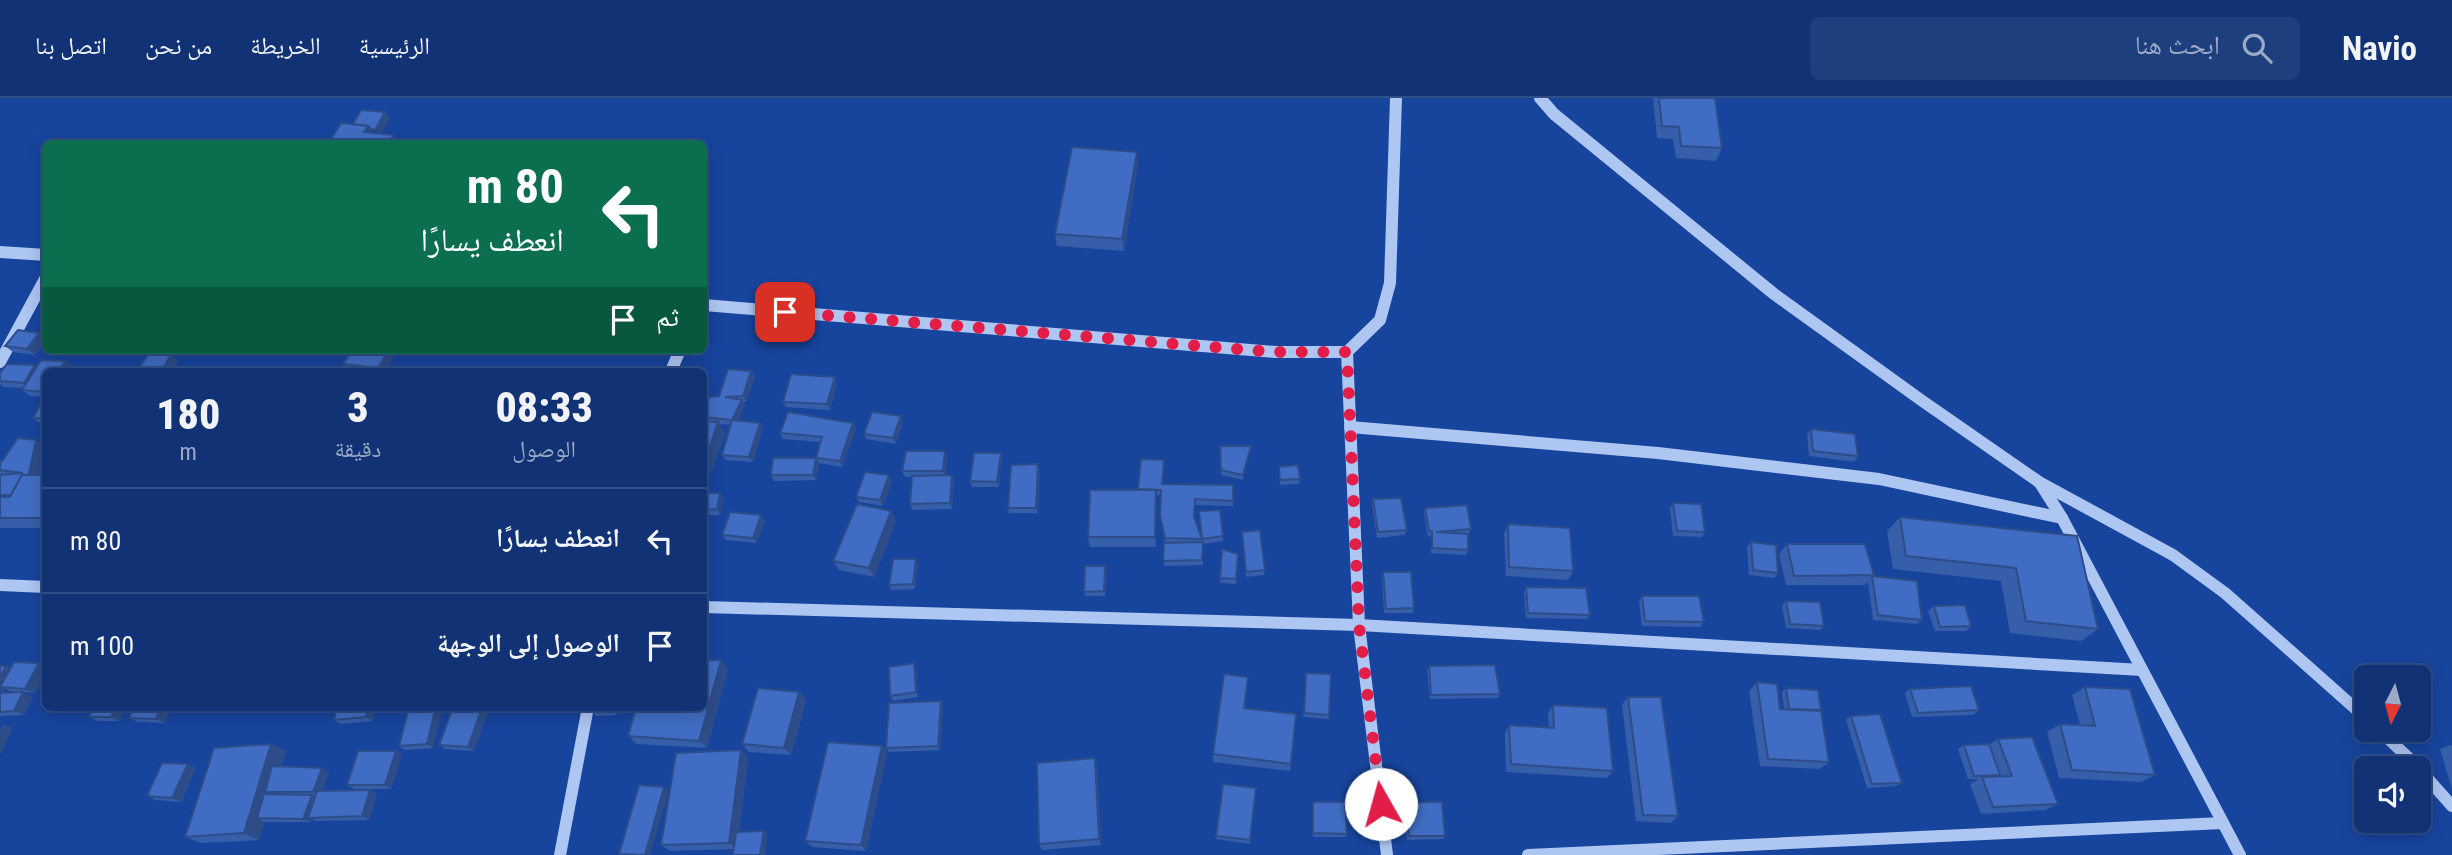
<!DOCTYPE html>
<html lang="ar">
<head>
<meta charset="utf-8">
<style>
  body { margin:0; font-family:"Roboto Condensed","Noto Naskh Arabic",sans-serif; background:#1e3f7e; color:#f1f3f6; direction:rtl; height:100vh; display:flex; flex-direction:column; font-size:26px; white-space:nowrap }
  * { box-sizing:border-box; margin:0 }
  p { font-size:23px; color:#9caac5 }
  .icon { flex:none; width:38px; height:38px; fill:none; stroke:currentColor; stroke-width:2; stroke-linecap:round; stroke-linejoin:round }
  .map { position:relative; flex:1; overflow:hidden; direction:ltr }
  .details { position:absolute; left:42px; top:270px; width:665px; height:343px; display:flex; flex-direction:column; background:#113376; border-radius:10px; box-shadow:0 4px 18px #0003,0 0 0 2px #304e88; direction:rtl }
  .details>* { flex:none }
  .hud { position:absolute; left:42px; top:42px; width:665px; height:214px; border-radius:10px; box-shadow:0 4px 18px #0003,0 0 0 2px #304e88; direction:rtl; background:#0b6e4f; color:#fff; overflow:hidden }
  .needle { width:46px; rotate:186deg }
  .tools { position:absolute; left:2354px; top:567px; display:grid; gap:14px }
  .tools a { display:grid; place-items:center; width:77px; height:77px; border-radius:10px; background:#113376; box-shadow:0 4px 18px #0003,0 0 0 2px #304e88; font-size:35px }
  .pin { position:absolute; display:grid; place-items:center; width:60px; height:60px; color:#fff; margin:-30px; border-radius:14px; box-shadow:0 4px 10px #0006 }
  .me { position:absolute; width:77px; margin:-38px; rotate:353deg; stroke-linejoin:round; filter:drop-shadow(0 0 5px #0008) }
  .turn { display:flex; align-items:center; gap:24px; height:147px; padding:0 28px; font-size:32px }
  .turn .icon { width:91px; height:91px; stroke-width:2.5 }
  .turn b { display:block; font-size:49px; line-height:60px }
  .then { display:flex; align-items:center; height:66px; padding:0 28px; background:#0003; gap:14px; font-size:26px }
  .eta { display:flex; justify-content:space-evenly; align-items:center; height:119px; text-align:center }
  .eta b { font-size:42px; font-weight:800; line-height:49px }
  ul { padding:0; list-style:none }
  li { display:flex; align-items:center; gap:21px; height:105px; padding:0 28px; border-top:2px solid #304e88 }
  li div { flex:1 }
  li b { display:block; font-size:26px }
  li em { font-style:normal }
  header { display:flex; align-items:center; gap:42px; box-sizing:border-box; height:98px; padding:0 35px; background:#113376; border-bottom:2px solid #304e88 }
  header strong { font-size:33px }
  nav { display:flex; gap:38px; margin-inline-start:auto; font-size:24px }
  .search { width:490px; height:63px; background:#1e3f7e; display:flex; align-items:center; gap:18px; box-sizing:border-box; padding:0 24px; border-radius:10px; color:#9caac5; font-size:26px }
  .map>svg:first-child { display:block }
  .lines { fill:none; stroke-linecap:round; stroke-linejoin:round }
  .minor { stroke:#aec6f2; stroke-width:12 }
  .wall { fill:#375ea8 }
  .shaded-wall { fill:#2d4c88 }
  .building { fill:#406dc3; stroke:#2d4c88; stroke-width:2 }
  .route { stroke:#e11d48; stroke-width:12; stroke-dasharray:0 21.6 }
</style>
</head>
<body>
<header>
<strong>Navio</strong>
<div class="search"><svg class="icon" aria-label="search" viewBox="0 0 24 24"><circle cx="10" cy="10" r="6"/><path d="M15 15l6 6"/></svg>ابحث هنا</div>
<nav><a>الرئيسية</a><a>الخريطة</a><a>من نحن</a><a>اتصل بنا</a></nav>
</header>
<div class="map">
<svg width="2452" height="757" viewBox="0 0 2452 757">
  <rect width="100%" height="100%" fill="#17449d"/>
  <g class="lines">
    <!-- minor -->
    <g class="minor">
      <polyline points="1540,0 1554,16 1774,196 1921,302 2039,384 2173,457 2225,495 2366,620"/>
      <polyline points="0,154 46,157"/>
      <polyline points="704,207 1275,254 1347,254 1380,222 1390,185 1396,0"/>
      <polyline points="1347,254 1359,527 1387,757"/>
      <polyline points="0,264 46,179"/>
      <polyline points="671,273 680,252"/>
      <polyline points="1350,329 1658,355 1879,381 2062,420"/>
      <polyline points="2040,385 2062,420 2240,757"/>
      <polyline points="0,487 46,489"/>
      <polyline points="704,509 1359,527 2142,572"/>
      <polyline points="2379,632 2412,663 2452,708"/>
      <polyline points="560,757 588,609"/>
      <polyline points="1528,757 2223,725"/>
    </g>
  </g>
  <!-- wall -->
  <g class="wall">
    <polygon points="1653,0 1715,0 1722,50 1716,63 1676,60 1673,41 1657,40"/>
    <polygon points="1138,66 1124,153 1057,148 1055,136"/>
    <polygon points="46,240 46,243 35,257 13,254 5,248"/>
    <polygon points="352,252 386,273 349,272 343,266"/>
    <polygon points="171,257 178,263 172,273 142,273 139,270"/>
    <polygon points="35,267 37,269 73,269 71,273 46,273 46,326 41,326 33,320 44,299 30,298 22,292 23,290 3,289 0,286 0,275"/>
    <polygon points="751,273 755,279 746,304 743,304 745,307 738,322 760,325 763,330 753,364 726,362 722,357 731,327 719,326 725,335 713,370 704,386 704,300 719,298"/>
    <polygon points="837,285 830,312 786,309 783,304"/>
    <polygon points="903,324 896,346 866,341 864,336"/>
    <polygon points="853,325 856,331 842,369 819,365 816,382 774,383 771,377 816,360 821,344 783,341 780,335"/>
    <polygon points="1811,331 1858,358 1854,364 1809,358 1807,336"/>
    <polygon points="36,342 45,347 39,377 46,377 46,430 0,430 0,363 2,363"/>
    <polygon points="1220,348 1251,348 1250,354 1243,382 1221,377"/>
    <polygon points="945,353 947,359 945,377 952,377 954,382 952,411 912,412 910,406 912,379 905,379 902,373"/>
    <polygon points="1002,361 999,389 972,389 970,383"/>
    <polygon points="1141,361 1164,367 1163,386 1233,387 1233,408 1195,407 1195,420 1201,439 1223,438 1223,443 1203,446 1203,467 1164,468 1165,445 1160,418 1161,397 1156,397 1156,449 1090,449 1088,439 1138,392"/>
    <polygon points="1279,369 1300,381 1299,386 1280,387"/>
    <polygon points="1040,371 1038,415 1009,415 1008,410"/>
    <polygon points="892,383 883,408 859,404 856,399"/>
    <polygon points="704,395 724,400 720,417 704,417"/>
    <polygon points="1373,401 1407,432 1405,437 1377,440 1372,407"/>
    <polygon points="1673,405 1705,434 1702,439 1673,438 1670,410"/>
    <polygon points="1425,410 1471,431 1469,436 1468,436 1468,452 1466,457 1431,455 1431,438 1428,439 1424,415"/>
    <polygon points="1900,419 2077,438 2098,531 2081,543 2010,535 2001,483 1893,471 1887,433"/>
    <polygon points="765,423 757,445 726,442 722,437"/>
    <polygon points="896,423 874,479 839,472 833,463"/>
    <polygon points="1508,426 1573,473 1568,482 1506,478 1504,436"/>
    <polygon points="1242,434 1265,472 1264,477 1246,479"/>
    <polygon points="1751,444 1778,475 1774,480 1749,477 1747,449"/>
    <polygon points="1787,446 1865,446 1873,478 1922,522 1917,526 1873,522 1868,484 1865,487 1786,487 1779,456"/>
    <polygon points="1238,456 1236,486 1220,485 1220,480"/>
    <polygon points="916,461 918,466 915,491 891,492 889,487"/>
    <polygon points="1106,473 1105,498 1085,498 1084,494"/>
    <polygon points="1383,474 1414,510 1413,515 1384,515 1382,479"/>
    <polygon points="1526,489 1590,517 1587,521 1526,520 1524,494"/>
    <polygon points="1642,498 1704,524 1700,529 1642,528 1639,503"/>
    <polygon points="1786,503 1824,528 1820,532 1786,530 1782,508"/>
    <polygon points="1934,508 1971,528 1966,533 1935,533 1928,513"/>
    <polygon points="39,565 46,568 46,575 35,595 10,593 5,591 3,595 33,599 24,617 0,618 0,568 6,568 10,570"/>
    <polygon points="1429,568 1500,596 1498,600 1430,601 1427,572"/>
    <polygon points="916,570 918,599 893,603 890,598"/>
    <polygon points="728,571 707,650 637,646 628,638 704,609"/>
    <polygon points="1306,575 1329,617 1329,621 1303,619"/>
    <polygon points="1757,584 1780,611 1784,611 1782,594 1786,590 1820,613 1829,664 1820,671 1760,668 1749,593"/>
    <polygon points="1247,587 1245,611 1296,616 1290,673 1213,664 1213,656"/>
    <polygon points="2085,589 2155,677 2141,684 2059,680 2047,634 2060,626 2080,627 2072,597"/>
    <polygon points="1910,591 1979,612 1973,617 1912,619 1905,595"/>
    <polygon points="799,594 806,602 791,657 749,654 742,646"/>
    <polygon points="1628,599 1678,718 1671,725 1636,723 1622,607"/>
    <polygon points="1553,607 1613,673 1607,680 1506,674 1505,635 1509,627 1549,629 1548,615"/>
    <polygon points="943,608 940,652 889,654 886,650"/>
    <polygon points="93,609 120,623 97,623 89,619"/>
    <polygon points="134,609 172,609 164,625 138,624 129,620"/>
    <polygon points="337,609 375,609 373,623 341,626 334,622"/>
    <polygon points="409,609 433,650 405,652 399,648"/>
    <polygon points="592,609 619,609 617,617 596,618 591,613"/>
    <polygon points="482,610 488,614 474,653 445,651 439,647"/>
    <polygon points="1851,618 1902,685 1896,688 1867,690 1846,622"/>
    <polygon points="1998,641 2058,706 2045,712 1981,716 1970,686 1979,681 1968,681 1958,651 1964,647 1989,647"/>
    <polygon points="271,646 286,653 281,669 322,670 329,673 322,693 377,696 369,722 316,723 312,721 311,724 265,724 259,742 201,745 185,739"/>
    <polygon points="2450,647 2452,648 2452,691 2440,651"/>
    <polygon points="882,648 887,655 866,753 812,749 805,743"/>
    <polygon points="741,652 748,659 739,734 768,736 734,751 670,753 661,747"/>
    <polygon points="402,657 391,691 354,691 347,687"/>
    <polygon points="1095,660 1097,667 1101,747 1042,752 1039,746"/>
    <polygon points="188,666 196,670 181,704 156,702 147,698"/>
    <polygon points="1256,690 1250,746 1216,741 1216,738"/>
    <polygon points="1313,704 1347,736 1346,739 1313,739"/>
    <polygon points="1406,704 1445,738 1443,741 1407,742 1405,708"/>
  </g>
  <!-- shaded-wall -->
  <g class="shaded-wall">
    <polygon points="385,14 390,21 380,38 375,32"/>
    <polygon points="368,28 378,40 364,34"/>
    <polygon points="394,37 400,46 388,46"/>
    <polygon points="1137,54 1138,66 1124,153 1122,141"/>
    <polygon points="39,235 46,240 46,243 35,257 27,251"/>
    <polygon points="389,252 398,252 386,273 381,273 378,270"/>
    <polygon points="171,257 178,263 172,273 161,273"/>
    <polygon points="65,263 73,269 71,273 59,273"/>
    <polygon points="35,267 43,273 32,291 24,285"/>
    <polygon points="751,273 755,279 746,304 743,298"/>
    <polygon points="835,279 837,285 830,312 827,306"/>
    <polygon points="742,302 745,307 736,327 732,322"/>
    <polygon points="901,318 903,324 896,346 893,340"/>
    <polygon points="718,324 725,335 713,370 704,386 704,374 709,364 706,360"/>
    <polygon points="760,325 763,330 753,364 749,359"/>
    <polygon points="853,325 856,331 842,369 840,363"/>
    <polygon points="36,342 45,347 38,381 29,402 29,376"/>
    <polygon points="1251,348 1250,354 1243,382 1243,377"/>
    <polygon points="945,353 947,359 945,379 943,373"/>
    <polygon points="1001,355 1002,361 999,389 997,384"/>
    <polygon points="816,360 819,365 816,382 813,377"/>
    <polygon points="1038,366 1040,371 1038,415 1036,410"/>
    <polygon points="889,377 892,383 883,408 880,402"/>
    <polygon points="952,377 954,382 952,411 950,405"/>
    <polygon points="1156,392 1157,403 1156,449 1155,439"/>
    <polygon points="720,395 724,400 720,417 717,411"/>
    <polygon points="891,413 896,423 874,479 869,470"/>
    <polygon points="761,417 765,423 757,445 753,440"/>
    <polygon points="704,433 707,438 704,449"/>
    <polygon points="916,461 918,466 915,491 913,486"/>
    <polygon points="721,562 728,571 707,650 699,643"/>
    <polygon points="39,565 46,568 46,575 35,595 25,591"/>
    <polygon points="914,565 916,570 918,599 916,594"/>
    <polygon points="6,568 15,572 0,589 5,591 3,596 0,595 0,579"/>
    <polygon points="23,594 33,599 24,617 14,613"/>
    <polygon points="799,594 806,602 791,657 784,650"/>
    <polygon points="941,603 943,608 940,652 938,648"/>
    <polygon points="115,609 126,609 120,623 111,619"/>
    <polygon points="161,609 172,609 164,625 156,621"/>
    <polygon points="368,609 375,609 373,623 366,619"/>
    <polygon points="436,609 443,609 433,650 427,646"/>
    <polygon points="613,609 619,609 617,617 613,613"/>
    <polygon points="482,610 488,614 474,653 468,649"/>
    <polygon points="3,626 13,630 0,657 0,633"/>
    <polygon points="271,646 286,653 274,694 265,694 272,697 257,720 265,724 259,742 244,735"/>
    <polygon points="882,648 887,655 866,753 861,747"/>
    <polygon points="741,652 748,659 737,751 729,745"/>
    <polygon points="396,653 402,657 391,691 385,687"/>
    <polygon points="1095,660 1097,667 1101,747 1099,741"/>
    <polygon points="188,666 196,670 181,704 172,700"/>
    <polygon points="322,670 329,673 320,698 313,694"/>
    <polygon points="664,689 669,693 650,757 645,757"/>
    <polygon points="370,692 377,696 369,722 362,718"/>
    <polygon points="312,697 320,701 308,720 312,721 311,724 303,721"/>
    <polygon points="764,733 768,736 765,757 760,757"/>
  </g>
  <!-- building -->
  <g class="building">
    <polygon points="1659,0 1715,0 1722,50 1681,48 1679,29 1662,28"/>
    <polygon points="361,12 385,14 375,32 371,31 368,28 353,26"/>
    <polygon points="341,25 368,28 364,34 394,37 388,46 328,46"/>
    <polygon points="1072,49 1137,54 1122,141 1055,136"/>
    <polygon points="18,232 39,235 27,251 5,248"/>
    <polygon points="352,252 389,252 378,270 343,266"/>
    <polygon points="149,255 171,257 161,273 139,270"/>
    <polygon points="41,262 65,263 59,273 46,273 46,294 22,292"/>
    <polygon points="7,266 35,267 24,285 0,283 0,275"/>
    <polygon points="728,271 751,273 743,298 725,299 742,302 732,322 760,325 749,359 722,357 732,322 704,319 704,300 719,298"/>
    <polygon points="791,276 835,279 827,306 783,304"/>
    <polygon points="45,298 46,320 33,320"/>
    <polygon points="788,314 853,325 840,363 816,360 822,339 780,335"/>
    <polygon points="872,314 901,318 893,340 864,336"/>
    <polygon points="704,323 718,324 706,360 704,359"/>
    <polygon points="1811,331 1855,336 1858,358 1813,353"/>
    <polygon points="18,340 36,342 29,376 29,377 22,377 11,397 0,397 0,377 23,375 0,372 0,363 2,363"/>
    <polygon points="1220,348 1251,348 1243,377 1221,372"/>
    <polygon points="906,353 945,353 943,373 902,373"/>
    <polygon points="974,355 1001,355 997,384 970,383"/>
    <polygon points="773,360 816,360 813,377 771,377"/>
    <polygon points="1141,361 1164,362 1162,386 1233,387 1233,403 1195,401 1194,419 1202,441 1199,413 1220,412 1223,438 1202,441 1165,440 1160,418 1161,392 1138,391"/>
    <polygon points="704,364 709,364 704,374"/>
    <polygon points="1038,366 1036,410 1008,410 1011,367"/>
    <polygon points="1298,367 1300,381 1280,382 1279,369"/>
    <polygon points="865,374 889,377 880,402 856,399"/>
    <polygon points="22,377 46,377 46,420 0,420 0,399 10,399"/>
    <polygon points="952,377 950,405 910,406 912,378"/>
    <polygon points="1090,392 1156,392 1155,439 1088,439"/>
    <polygon points="704,395 720,395 717,411 704,412"/>
    <polygon points="1401,400 1407,432 1378,434 1373,401"/>
    <polygon points="1673,405 1701,406 1705,434 1677,433"/>
    <polygon points="857,406 891,413 869,470 833,463"/>
    <polygon points="1467,407 1471,431 1436,434 1468,436 1468,452 1432,450 1432,433 1429,433 1425,410"/>
    <polygon points="730,414 761,417 753,440 722,437"/>
    <polygon points="1900,419 2077,438 2098,531 2026,523 2016,470 1906,458"/>
    <polygon points="1508,426 1570,430 1573,473 1509,469"/>
    <polygon points="1260,432 1265,472 1246,474 1242,434"/>
    <polygon points="1203,444 1202,462 1163,463 1164,445"/>
    <polygon points="1751,444 1776,447 1778,475 1753,472"/>
    <polygon points="1787,446 1865,446 1874,477 1794,478"/>
    <polygon points="1222,451 1238,456 1236,481 1220,480"/>
    <polygon points="893,461 916,461 913,486 889,487"/>
    <polygon points="1085,468 1105,468 1104,493 1084,494"/>
    <polygon points="1383,474 1411,474 1414,510 1386,511"/>
    <polygon points="1872,478 1917,483 1922,522 1878,517"/>
    <polygon points="1526,489 1586,490 1590,517 1528,515"/>
    <polygon points="1642,498 1699,498 1704,524 1645,523"/>
    <polygon points="1786,503 1820,504 1824,528 1790,526"/>
    <polygon points="1965,507 1971,528 1940,529 1934,508"/>
    <polygon points="704,562 721,562 699,643 628,638 636,609 704,609"/>
    <polygon points="14,564 39,565 25,591 0,589"/>
    <polygon points="914,565 916,594 890,598 889,569"/>
    <polygon points="1495,567 1500,596 1431,597 1429,568"/>
    <polygon points="0,568 6,568 0,579"/>
    <polygon points="1306,575 1331,576 1329,617 1304,615"/>
    <polygon points="1224,576 1248,579 1244,610 1296,616 1291,666 1213,656"/>
    <polygon points="1757,584 1777,586 1780,611 1821,613 1829,664 1768,661"/>
    <polygon points="1971,588 1979,612 1918,615 1910,591"/>
    <polygon points="2085,589 2130,591 2155,677 2072,672 2060,626 2095,628"/>
    <polygon points="758,590 799,594 784,650 742,646"/>
    <polygon points="1786,590 1818,592 1821,612 1789,611"/>
    <polygon points="23,594 14,613 0,614 0,595"/>
    <polygon points="1628,599 1661,599 1678,718 1643,717"/>
    <polygon points="941,603 938,648 886,650 889,605"/>
    <polygon points="1553,607 1607,610 1613,673 1511,666 1509,627 1554,630"/>
    <polygon points="93,609 115,609 111,619 89,619"/>
    <polygon points="134,609 161,609 156,621 129,620"/>
    <polygon points="337,609 368,609 366,619 334,622"/>
    <polygon points="409,609 436,609 427,646 399,648"/>
    <polygon points="453,609 482,610 468,649 439,647"/>
    <polygon points="592,609 613,609 613,613 591,613"/>
    <polygon points="1880,616 1902,685 1872,686 1851,618"/>
    <polygon points="2032,639 2058,706 1993,709 1982,679 2012,678 1998,641"/>
    <polygon points="828,644 882,648 861,747 805,743"/>
    <polygon points="271,646 244,735 185,739 214,650"/>
    <polygon points="1989,646 2000,677 1974,678 1964,647"/>
    <polygon points="741,652 729,745 661,747 676,655"/>
    <polygon points="358,653 396,653 385,687 347,687"/>
    <polygon points="1095,660 1099,741 1039,746 1037,665"/>
    <polygon points="162,665 188,666 172,700 147,698"/>
    <polygon points="272,668 322,670 313,694 265,694"/>
    <polygon points="1223,686 1256,690 1250,742 1216,738"/>
    <polygon points="639,687 664,689 645,757 619,756"/>
    <polygon points="370,692 362,718 308,720 317,693"/>
    <polygon points="264,696 312,697 303,721 257,720"/>
    <polygon points="1313,704 1345,704 1347,736 1313,735"/>
    <polygon points="1406,704 1442,704 1445,738 1409,738"/>
    <polygon points="764,733 760,757 733,757 736,734"/>
  </g>
  <g class="lines">
    <!-- route -->
    <polyline class="route" points="785,214 1275,254 1347,254 1359,527 1381,706"/>
  </g>
</svg>
<div class="tools">
<a><svg class="needle" viewBox="-14 -14 28 28"><path d="M0-13l5 13h-10z" fill="#e53935"/><path d="M0 13l5-13h-10z" fill="#9caac5"/></svg></a>
<a><svg class="icon" aria-label="sound" viewBox="0 0 24 24"><path d="M4 9h4l5-4v14l-5-4H4zM17 9q2 3 0 6"/></svg></a>
</div>
<div class="pin" style="left:785px;top:214px;background:#d93025"><svg class="icon" aria-label="arrive" viewBox="0 0 24 24"><path d="M6 21V4h12l-3 4 3 4H6"/></svg></div>
<svg class="me" style="left:1381px;top:706px" viewBox="-20 -20 40 40"><circle r="19" fill="#fff"/><path d="M0-13L10 11 0 6-10 11z" fill="#e11d48"/></svg>
<div class="hud">
<div class="turn"><svg class="icon" aria-label="left" viewBox="0 0 24 24"><path d="M17 20v-9H6M10 6l-5 5 5 5"/></svg><div><b>80 m</b>انعطف يسارًا</div></div>
<div class="then">ثم<svg class="icon" aria-label="arrive" viewBox="0 0 24 24"><path d="M6 21V4h12l-3 4 3 4H6"/></svg></div>
</div>
<section class="details">
<div class="eta">
<div><b>08:33</b><p>الوصول</p></div>
<div><b>3</b><p>دقيقة</p></div>
<div><b>180</b><p>m</p></div>
</div>
<ul>
<li><svg class="icon" aria-label="left" viewBox="0 0 24 24"><path d="M17 20v-9H6M10 6l-5 5 5 5"/></svg><div><b>انعطف يسارًا</b></div><em>80 m</em></li>
<li><svg class="icon" aria-label="arrive" viewBox="0 0 24 24"><path d="M6 21V4h12l-3 4 3 4H6"/></svg><div><b>الوصول إلى الوجهة</b></div><em>100 m</em></li>
</ul>
</section>
</div>
</body>
</html>
